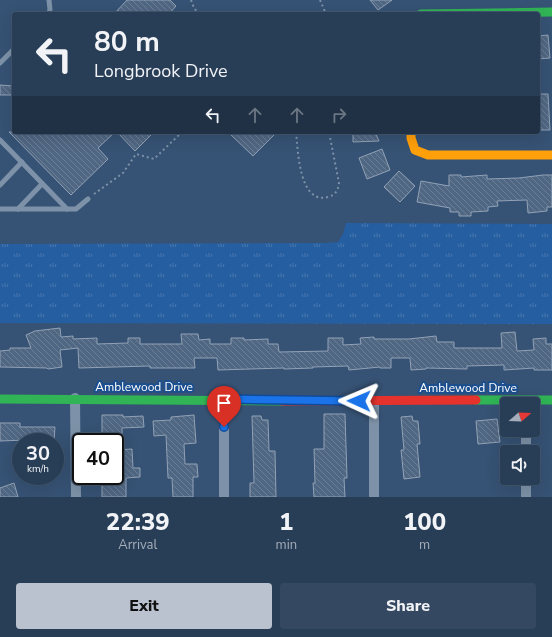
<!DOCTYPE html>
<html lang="en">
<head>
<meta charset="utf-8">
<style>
  body { margin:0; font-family:"Nunito Sans",sans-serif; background:#344961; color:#f1f3f6; height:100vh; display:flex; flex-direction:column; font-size:15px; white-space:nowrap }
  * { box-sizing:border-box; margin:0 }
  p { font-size:13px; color:#a5aeba }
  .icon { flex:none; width:22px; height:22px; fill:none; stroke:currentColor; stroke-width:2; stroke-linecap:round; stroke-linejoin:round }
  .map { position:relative; height:497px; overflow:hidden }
  .drawer { display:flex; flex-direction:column; background:#283e57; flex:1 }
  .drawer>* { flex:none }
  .guide { position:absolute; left:12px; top:12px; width:528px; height:122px; border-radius:4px; box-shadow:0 4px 16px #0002,0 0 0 1px #44576d; background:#283e57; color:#f1f3f6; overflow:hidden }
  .needle { width:26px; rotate:71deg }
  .controls { position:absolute; left:500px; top:397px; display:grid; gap:8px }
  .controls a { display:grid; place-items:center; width:40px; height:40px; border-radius:4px; background:#283e57; box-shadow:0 4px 16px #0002,0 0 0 1px #44576d; font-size:20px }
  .speed { position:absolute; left:12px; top:433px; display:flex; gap:8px; font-size:20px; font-weight:700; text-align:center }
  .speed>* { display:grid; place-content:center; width:52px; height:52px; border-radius:50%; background:#283e57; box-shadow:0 4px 16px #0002,0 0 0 1px #44576d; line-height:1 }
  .speed small { font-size:10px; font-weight:400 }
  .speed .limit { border:2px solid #111; border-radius:6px; background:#fff; color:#111 }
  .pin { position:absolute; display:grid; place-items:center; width:34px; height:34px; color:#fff; margin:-41px -17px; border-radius:50% 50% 50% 0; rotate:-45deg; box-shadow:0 0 4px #0007 }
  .pin .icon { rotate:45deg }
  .me { position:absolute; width:44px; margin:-22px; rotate:271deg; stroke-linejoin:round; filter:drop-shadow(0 0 3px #0008) }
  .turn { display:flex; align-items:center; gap:14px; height:84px; padding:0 16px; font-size:18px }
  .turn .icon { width:52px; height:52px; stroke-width:2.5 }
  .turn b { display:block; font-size:28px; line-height:34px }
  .lanes { display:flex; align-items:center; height:38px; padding:0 16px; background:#0003; justify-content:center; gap:20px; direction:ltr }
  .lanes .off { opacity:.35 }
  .eta { display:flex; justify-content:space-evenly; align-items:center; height:68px; text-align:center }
  .eta b { font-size:24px; font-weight:800; line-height:28px }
  .action { display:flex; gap:8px; margin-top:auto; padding:8px 16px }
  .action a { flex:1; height:46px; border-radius:4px; background:#b9c2ce; color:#111; font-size:16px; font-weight:800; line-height:46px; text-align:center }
  .action a+a { background:#344961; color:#f1f3f6 }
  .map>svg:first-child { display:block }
  .grass { fill:url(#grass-tufts) }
  .building { fill:url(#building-back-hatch); stroke:#92a2b6 }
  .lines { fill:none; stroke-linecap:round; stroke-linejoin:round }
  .path { stroke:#7d92a8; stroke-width:2; stroke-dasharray:2 3; stroke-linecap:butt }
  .lane { stroke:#7d92a8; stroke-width:5 }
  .street { stroke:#7d92a8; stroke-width:10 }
  .fast { stroke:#30b455; stroke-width:9 }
  .slow { stroke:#ff9f0a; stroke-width:9 }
  .jam { stroke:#e5322d; stroke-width:9 }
  .route-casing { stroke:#114b97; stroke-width:10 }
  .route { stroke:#1a73e8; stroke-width:7 }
  .labels { text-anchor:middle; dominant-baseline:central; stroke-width:4; stroke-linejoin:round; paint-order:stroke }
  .street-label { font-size:12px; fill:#fff; stroke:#1b4f8f }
</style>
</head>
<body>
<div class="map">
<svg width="552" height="497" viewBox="0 0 552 497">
  <defs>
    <pattern id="grass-tufts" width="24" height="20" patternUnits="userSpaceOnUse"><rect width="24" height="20" fill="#265fa1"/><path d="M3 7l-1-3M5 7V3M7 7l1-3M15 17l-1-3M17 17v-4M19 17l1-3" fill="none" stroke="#4777af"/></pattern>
    <pattern id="building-back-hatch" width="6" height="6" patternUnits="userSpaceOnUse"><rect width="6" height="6" fill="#506783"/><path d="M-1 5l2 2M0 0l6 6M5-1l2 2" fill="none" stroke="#6a7e96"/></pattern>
  </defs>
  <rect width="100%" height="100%" fill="#365274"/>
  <!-- grass -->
  <polygon class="grass" points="346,223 552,224 552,324 0,323 0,244 325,243 338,242 343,234"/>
  <!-- building -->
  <g class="building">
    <polygon points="127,0 170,0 176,6 169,14 114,14"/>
    <polygon points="370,0 392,0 378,10"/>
    <polygon points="548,35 550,58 538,59 538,36"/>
    <polygon points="0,85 14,86 14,95 0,95"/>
    <polygon points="538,94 548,94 550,130 538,130"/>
    <polygon points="9,132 115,132 98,148 108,159 71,195"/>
    <polygon points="117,132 154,132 135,151"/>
    <polygon points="228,132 277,132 253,156"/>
    <polygon points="353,132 375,132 379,141 353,142"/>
    <polygon points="382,149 390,170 367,179 359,158"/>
    <polygon points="399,171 415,186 400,202 384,187"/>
    <polygon points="449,175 461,175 461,177 487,175 487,179 519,178 543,175 552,175 552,207 547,207 547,211 528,213 527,200 497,201 498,206 488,207 488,211 471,212 471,216 459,216 459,212 450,212 450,208 417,202 421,181 449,186"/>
    <polygon points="60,328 61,337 73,336 73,339 97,338 97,344 128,343 128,338 140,338 140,344 182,344 181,334 198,334 199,340 210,339 210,344 231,344 231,338 244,338 244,340 268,339 268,344 278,344 279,352 328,351 328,338 343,338 343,345 361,344 360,338 374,337 374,339 409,339 436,336 437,342 454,342 454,348 502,348 501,333 515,332 517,351 534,350 533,339 546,338 546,344 552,344 552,370 534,370 534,368 504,370 504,365 467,366 467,369 426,368 426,369 411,370 410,358 391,358 391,368 380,368 380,367 349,370 348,366 313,367 313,368 284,369 284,368 218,370 217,358 194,358 195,368 150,368 150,366 79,368 78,348 60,350 62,367 48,369 47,368 0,367 0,351 10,350 10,348 31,348 26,335 35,331"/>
    <polygon points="324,414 345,414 347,478 344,478 345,497 314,497 313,483 315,483 314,449 324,449"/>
    <polygon points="102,415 123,415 123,417 143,416 144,427 122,428 122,442 102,442"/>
    <polygon points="194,415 196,443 184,444 185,464 197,464 198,477 193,477 193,497 173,497 172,478 168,478 166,435 154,436 153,421 171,420 171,417"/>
    <polygon points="252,416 261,416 262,420 268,420 269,451 275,451 276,497 250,497 250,483 254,483"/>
    <polygon points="412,416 413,421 418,421 420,444 417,444 420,477 404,479 401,450 404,450 401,417"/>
    <polygon points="497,419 500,442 478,444 476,421"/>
    <polygon points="0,423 20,423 20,427 55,427 54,442 26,442 26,440 0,441"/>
    <polygon points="132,449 133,468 140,468 140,477 126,478 126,497 102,497 102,476 115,476 115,450"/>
    <polygon points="14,483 18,497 0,497 0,488"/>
  </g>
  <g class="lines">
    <!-- path -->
    <g class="path">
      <polyline points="191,0 194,8 199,14"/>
      <polyline points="320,0 326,14"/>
      <path d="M 296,132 C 298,150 299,205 328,197 C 336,195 338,190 339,183 L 329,132"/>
      <polyline points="94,194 123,173 136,154 154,159 182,132"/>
    </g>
    <!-- lane -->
    <g class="lane">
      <polyline points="48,14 50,10 49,0"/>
      <polyline points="0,63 14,49"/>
      <polyline points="0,140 67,209"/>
      <polyline points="0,185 22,162"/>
      <polyline points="0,209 76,209 88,199"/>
      <polyline points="18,209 42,184"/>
    </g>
    <!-- street -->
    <g class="street">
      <polyline points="75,398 76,497"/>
      <polyline points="224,399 224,497"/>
      <polyline points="526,452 526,430"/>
      <polyline points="374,497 374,401"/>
      <polyline points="526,497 526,478"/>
    </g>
    <!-- fast -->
    <g class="fast">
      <polyline points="421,14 552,12"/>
      <polyline points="0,399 282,401"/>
      <polyline points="476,400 552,400"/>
    </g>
    <!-- slow -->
    <polyline class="slow" points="411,132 411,138 415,150 428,155 552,155"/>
    <!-- jam -->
    <polyline class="jam" points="282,401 476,400"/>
  </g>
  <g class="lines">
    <!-- route casing -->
    <g class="route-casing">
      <polyline id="route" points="224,427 224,399 359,401"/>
    </g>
    <!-- route -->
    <use href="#route" class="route"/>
  </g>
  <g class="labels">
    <!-- street labels -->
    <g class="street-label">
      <text x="144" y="387">Amblewood Drive</text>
      <text x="468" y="388">Amblewood Drive</text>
    </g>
  </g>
</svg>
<div class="controls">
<a><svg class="needle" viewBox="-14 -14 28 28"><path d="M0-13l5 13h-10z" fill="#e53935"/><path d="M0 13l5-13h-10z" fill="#a5aeba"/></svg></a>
<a><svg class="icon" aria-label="sound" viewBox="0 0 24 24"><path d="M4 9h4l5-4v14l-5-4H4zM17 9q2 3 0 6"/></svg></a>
</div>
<div class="speed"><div>30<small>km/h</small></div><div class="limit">40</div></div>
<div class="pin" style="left:224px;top:427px;background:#d93025"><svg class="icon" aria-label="arrive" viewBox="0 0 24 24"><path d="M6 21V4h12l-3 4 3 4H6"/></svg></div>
<svg class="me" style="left:359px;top:401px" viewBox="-20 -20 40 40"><path d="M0-17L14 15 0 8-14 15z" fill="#1a73e8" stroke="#fff" stroke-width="4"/></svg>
<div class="guide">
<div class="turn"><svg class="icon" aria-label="left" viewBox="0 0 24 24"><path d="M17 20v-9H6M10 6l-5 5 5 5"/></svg><div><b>80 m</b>Longbrook Drive</div></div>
<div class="lanes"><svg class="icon" aria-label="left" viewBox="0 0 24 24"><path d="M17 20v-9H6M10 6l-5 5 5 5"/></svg><svg class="icon off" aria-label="ahead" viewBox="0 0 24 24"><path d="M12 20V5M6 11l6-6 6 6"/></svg><svg class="icon off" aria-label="ahead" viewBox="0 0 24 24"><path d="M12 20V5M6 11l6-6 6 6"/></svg><svg class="icon off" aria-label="right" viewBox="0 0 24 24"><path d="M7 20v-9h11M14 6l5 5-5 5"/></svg></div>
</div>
</div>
<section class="drawer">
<div class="eta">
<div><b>22:39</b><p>Arrival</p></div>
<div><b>1</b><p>min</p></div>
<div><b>100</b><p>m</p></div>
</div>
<div class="action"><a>Exit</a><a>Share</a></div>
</section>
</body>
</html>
